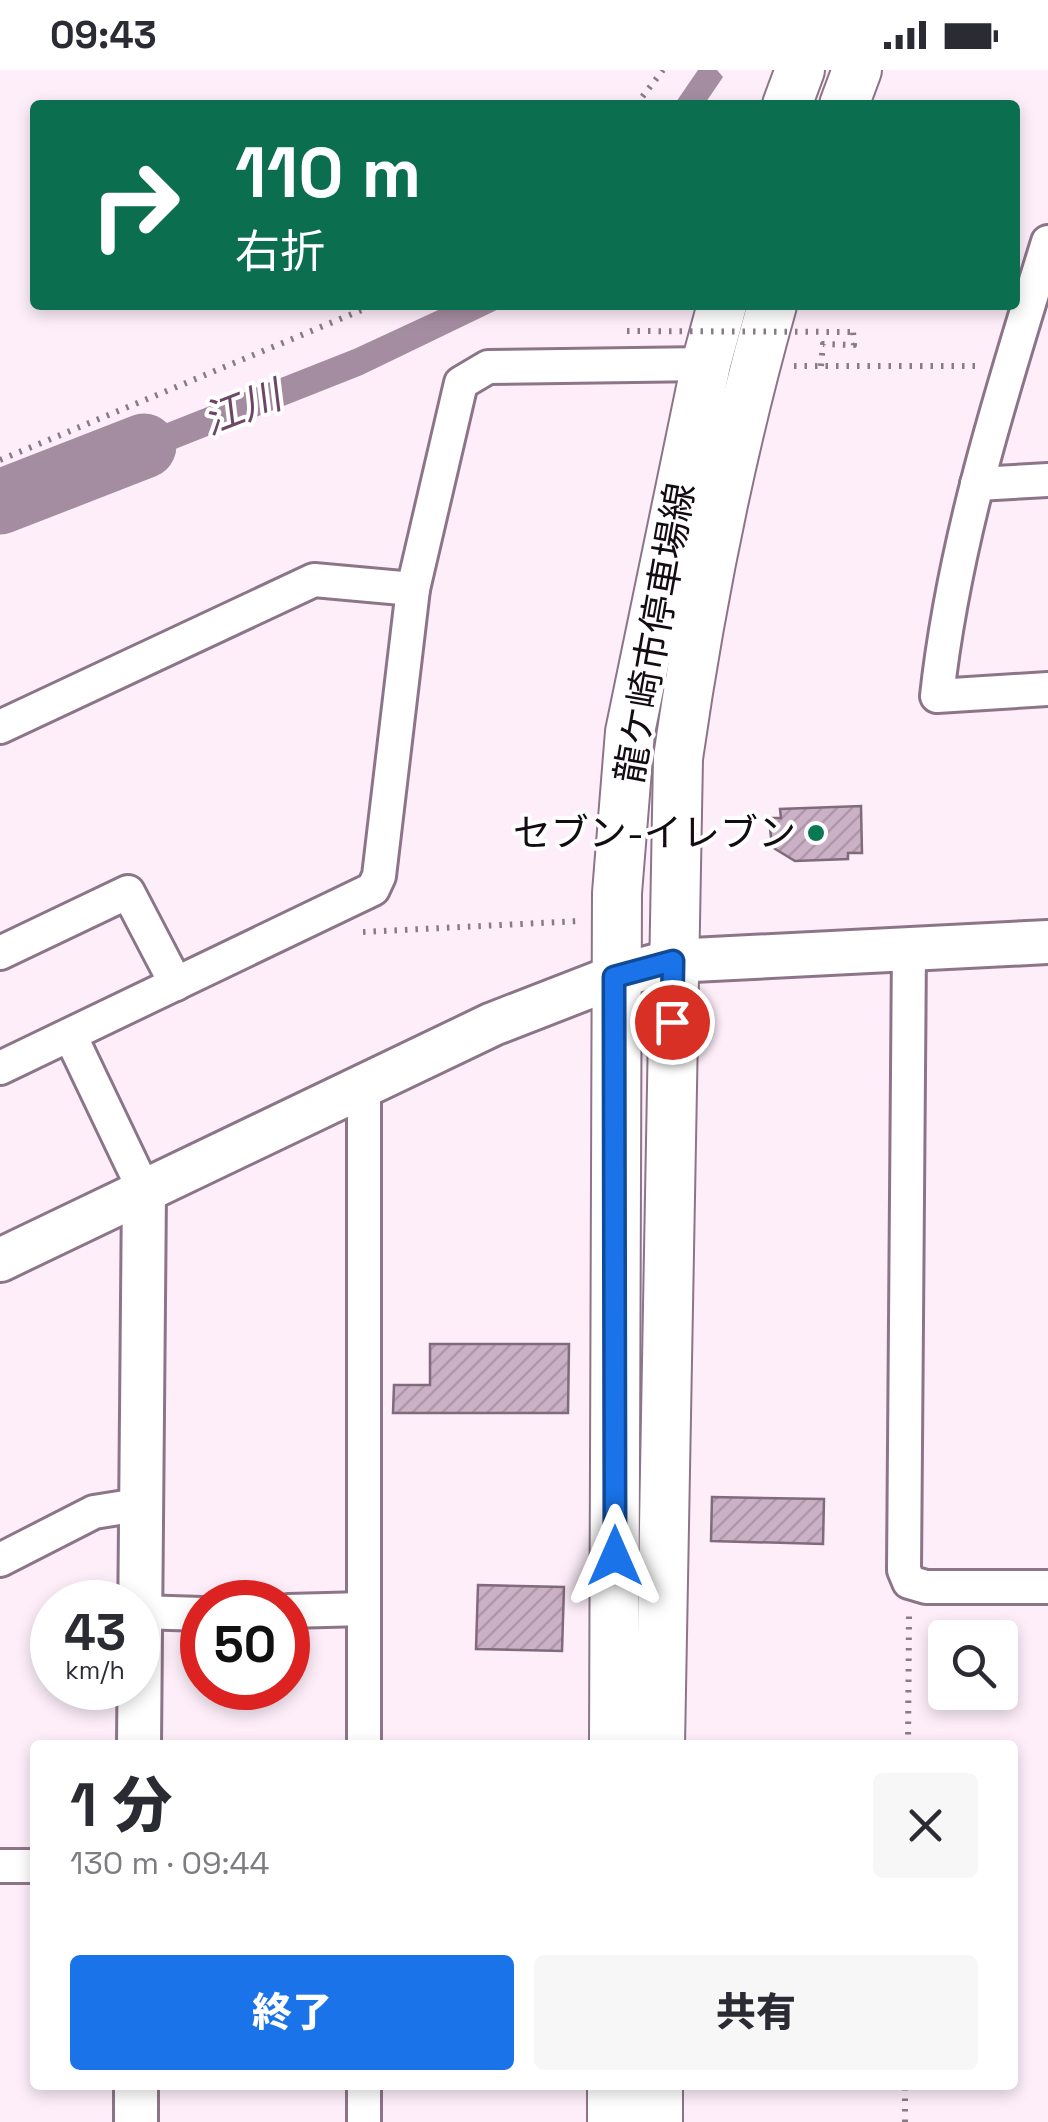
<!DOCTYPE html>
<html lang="ja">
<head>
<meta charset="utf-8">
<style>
  body { margin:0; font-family:"Space Grotesk","Noto Sans JP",sans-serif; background:#f7f7f7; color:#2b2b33; height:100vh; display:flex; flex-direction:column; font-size:38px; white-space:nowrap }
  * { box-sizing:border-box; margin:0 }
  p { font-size:32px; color:#7c7c81 }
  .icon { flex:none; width:55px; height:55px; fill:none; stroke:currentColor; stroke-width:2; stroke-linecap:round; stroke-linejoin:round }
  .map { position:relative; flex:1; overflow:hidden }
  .details { position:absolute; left:30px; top:1670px; width:988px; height:350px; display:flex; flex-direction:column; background:#fff; border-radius:10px; box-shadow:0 5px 15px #0003 }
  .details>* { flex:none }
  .guide { position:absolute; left:30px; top:30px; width:990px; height:210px; border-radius:10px; box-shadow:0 5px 15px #0003; background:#0b6e4f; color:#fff; overflow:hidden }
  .fabs { position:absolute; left:928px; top:1550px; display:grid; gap:20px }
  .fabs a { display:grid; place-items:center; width:90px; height:90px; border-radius:10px; background:#fff; box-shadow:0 5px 15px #0003; font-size:50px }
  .speed { position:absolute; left:30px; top:1510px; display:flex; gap:20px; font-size:50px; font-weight:700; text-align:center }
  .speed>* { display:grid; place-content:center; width:130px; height:130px; border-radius:50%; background:#fff; box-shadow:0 5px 15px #0003; line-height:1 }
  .speed small { font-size:25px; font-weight:400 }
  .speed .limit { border:15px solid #d22; background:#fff; color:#111 }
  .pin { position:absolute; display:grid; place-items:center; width:85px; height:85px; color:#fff; margin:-42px; border:5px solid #fff; border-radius:50%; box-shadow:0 2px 10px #0007 }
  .me { position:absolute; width:110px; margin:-55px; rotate:0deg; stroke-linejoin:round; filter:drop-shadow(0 0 8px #0008) }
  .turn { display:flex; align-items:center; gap:35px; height:210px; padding:0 40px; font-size:45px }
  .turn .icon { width:130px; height:130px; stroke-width:2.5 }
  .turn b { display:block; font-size:70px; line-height:85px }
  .round { display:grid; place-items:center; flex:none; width:105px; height:105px; border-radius:10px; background:#f7f7f7 }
  .head { display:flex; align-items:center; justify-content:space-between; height:170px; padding:0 40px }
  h1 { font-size:60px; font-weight:800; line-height:75px }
  .action { display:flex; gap:20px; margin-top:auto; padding:20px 40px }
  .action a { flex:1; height:115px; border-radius:10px; background:#1a73e8; color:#fff; font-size:40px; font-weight:800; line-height:115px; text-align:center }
  .action a+a { background:#f7f7f7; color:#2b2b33 }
  .status { display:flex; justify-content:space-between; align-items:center; height:70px; padding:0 50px; background:#fff; direction:ltr }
  .status svg { height:28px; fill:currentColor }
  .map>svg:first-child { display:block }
  .water { fill:#a58da1 }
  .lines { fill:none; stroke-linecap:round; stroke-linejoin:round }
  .river { stroke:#a58da1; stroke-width:65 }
  .building { fill:url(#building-hatch); stroke:#806a7c; stroke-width:2.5 }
  .minor-casing { stroke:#8c7588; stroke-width:38 }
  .tertiary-casing { stroke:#8c7588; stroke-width:48 }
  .secondary-casing { stroke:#8c7588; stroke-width:52 }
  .path { stroke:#877b85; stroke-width:6; stroke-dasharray:2.5 8; stroke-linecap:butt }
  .minor { stroke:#fff; stroke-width:32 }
  .tertiary { stroke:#fff; stroke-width:42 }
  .secondary { stroke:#fff; stroke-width:48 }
  .path-bridge { stroke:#877b85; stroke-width:6; stroke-dasharray:2.5 8; stroke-linecap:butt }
  .route-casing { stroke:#114b97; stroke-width:25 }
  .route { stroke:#1a73e8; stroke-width:18 }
  .poi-dot { fill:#097853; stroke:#fff; stroke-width:4 }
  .labels { text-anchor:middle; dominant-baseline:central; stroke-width:8; stroke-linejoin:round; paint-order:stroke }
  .street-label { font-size:38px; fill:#140c13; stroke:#fff }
  .poi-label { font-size:38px; fill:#140c13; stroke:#fff; text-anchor:end }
  .water-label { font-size:40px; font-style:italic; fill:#6c4666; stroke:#fff }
</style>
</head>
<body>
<div class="status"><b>09:43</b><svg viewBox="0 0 49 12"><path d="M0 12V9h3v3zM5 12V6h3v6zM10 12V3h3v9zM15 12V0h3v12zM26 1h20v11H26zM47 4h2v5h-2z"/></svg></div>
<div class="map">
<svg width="1048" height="2052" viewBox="0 0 1048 2052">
  <defs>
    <pattern id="building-hatch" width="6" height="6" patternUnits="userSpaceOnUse" patternTransform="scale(2.5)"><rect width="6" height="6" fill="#cab1c5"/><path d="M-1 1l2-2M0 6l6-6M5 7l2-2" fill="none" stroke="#ad97a8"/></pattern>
  </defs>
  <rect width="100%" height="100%" fill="#fdeefa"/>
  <!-- water -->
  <g class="water">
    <polygon points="698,0 717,0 723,7 704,35 674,35"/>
    <polygon points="449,235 507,235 362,305 64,423 58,396 354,279"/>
  </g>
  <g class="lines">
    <!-- river -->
    <polyline class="river" points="0,432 144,376"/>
  </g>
  <!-- building -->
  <g class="building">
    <polygon points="861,736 862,783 848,783 848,789 795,791 772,777 769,748 781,748 780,739"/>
    <polygon points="430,1274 569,1274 568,1343 393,1343 394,1315 430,1315"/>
    <polygon points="712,1427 824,1429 823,1474 711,1471"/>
    <polygon points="478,1515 564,1517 562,1581 476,1579"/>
  </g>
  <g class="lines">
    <!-- minor casing -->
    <g class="minor-casing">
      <g id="minor">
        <path d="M 1048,172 C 1002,321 954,471 937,626 L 1048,619"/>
        <polyline points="977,414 1048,410"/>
        <polyline points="0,657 314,510 413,519"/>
        <polyline points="909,878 904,1500 909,1512 926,1517 1048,1517"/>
        <polyline points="0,883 128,822 176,914"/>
        <polyline points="70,965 144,1120"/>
        <polyline points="0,998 373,819 379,806 413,519 461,313 488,297 706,294"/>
        <polyline points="0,1490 94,1442 144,1434"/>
        <polyline points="288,1541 364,1539"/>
        <polyline points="140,1542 202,1544"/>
        <polyline points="364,1675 364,1013"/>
        <polyline points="0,1796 35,1796"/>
        <polyline points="364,2015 364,2052"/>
      </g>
    </g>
    <!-- tertiary casing -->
    <g class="tertiary-casing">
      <g id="tertiary">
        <polyline points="0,1190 493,954 614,907 673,891 1048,872"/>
        <polyline points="139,1675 144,1120"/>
        <polyline points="136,2052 136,2015"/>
      </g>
    </g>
    <!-- secondary casing -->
    <g class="secondary-casing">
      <g id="secondary">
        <polyline points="787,35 800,0"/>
        <polyline points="844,35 857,0"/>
        <polyline points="614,1675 617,823 630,662 706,294 722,235"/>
        <path d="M 660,1675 L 678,688 C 700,535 730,384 772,235"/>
        <polyline points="612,2052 612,2015"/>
        <polyline points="658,2052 658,2015"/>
      </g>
    </g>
    <!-- path -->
    <g class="path">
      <polyline points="636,35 663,0"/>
      <polyline points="794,296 977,296"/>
      <polyline points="821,296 823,274 854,275 853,262"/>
      <polyline points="0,390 374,235"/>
      <polyline points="363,862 580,851"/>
      <polyline points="908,1675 909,1546"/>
      <polyline points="905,2052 905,2015"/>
    </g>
    <!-- minor -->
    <use href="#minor" class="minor"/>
    <!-- tertiary -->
    <use href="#tertiary" class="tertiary"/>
    <!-- secondary -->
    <use href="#secondary" class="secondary"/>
    <!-- path-bridge -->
    <polyline class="path-bridge" points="627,261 853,262"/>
  </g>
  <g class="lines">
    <!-- route casing -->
    <g class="route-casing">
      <polyline id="route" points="615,1486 614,907 673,891 672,952"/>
    </g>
    <!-- route -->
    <use href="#route" class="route"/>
  </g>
  <!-- markers -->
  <circle class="poi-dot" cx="816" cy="763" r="10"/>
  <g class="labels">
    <!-- street labels -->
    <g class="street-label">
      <text transform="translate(655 563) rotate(-80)">龍ケ崎市停車場線</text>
    </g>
    <!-- poi labels -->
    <g class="poi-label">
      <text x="796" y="763">セブン-イレブン</text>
    </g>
    <!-- water labels -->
    <g class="water-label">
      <text transform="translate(242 338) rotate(-21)">江川</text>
    </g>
  </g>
</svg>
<div class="fabs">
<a><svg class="icon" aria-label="search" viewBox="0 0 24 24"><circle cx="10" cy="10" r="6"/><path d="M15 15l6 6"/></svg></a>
</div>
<div class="speed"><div>43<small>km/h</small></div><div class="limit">50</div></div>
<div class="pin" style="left:672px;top:952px;background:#d93025"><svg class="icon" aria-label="arrive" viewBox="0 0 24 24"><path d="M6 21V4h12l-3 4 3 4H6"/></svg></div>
<svg class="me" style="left:615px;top:1486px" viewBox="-20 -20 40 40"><path d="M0-17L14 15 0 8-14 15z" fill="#1a73e8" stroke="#fff" stroke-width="4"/></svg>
<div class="guide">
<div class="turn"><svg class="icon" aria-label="right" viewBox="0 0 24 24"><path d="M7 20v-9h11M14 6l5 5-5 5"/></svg><div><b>110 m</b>右折</div></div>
</div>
<section class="details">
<div class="head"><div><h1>1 分</h1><p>130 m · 09:44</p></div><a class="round"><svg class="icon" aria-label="close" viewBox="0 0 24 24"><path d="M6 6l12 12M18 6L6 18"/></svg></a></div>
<div class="action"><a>終了</a><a>共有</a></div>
</section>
</div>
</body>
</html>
